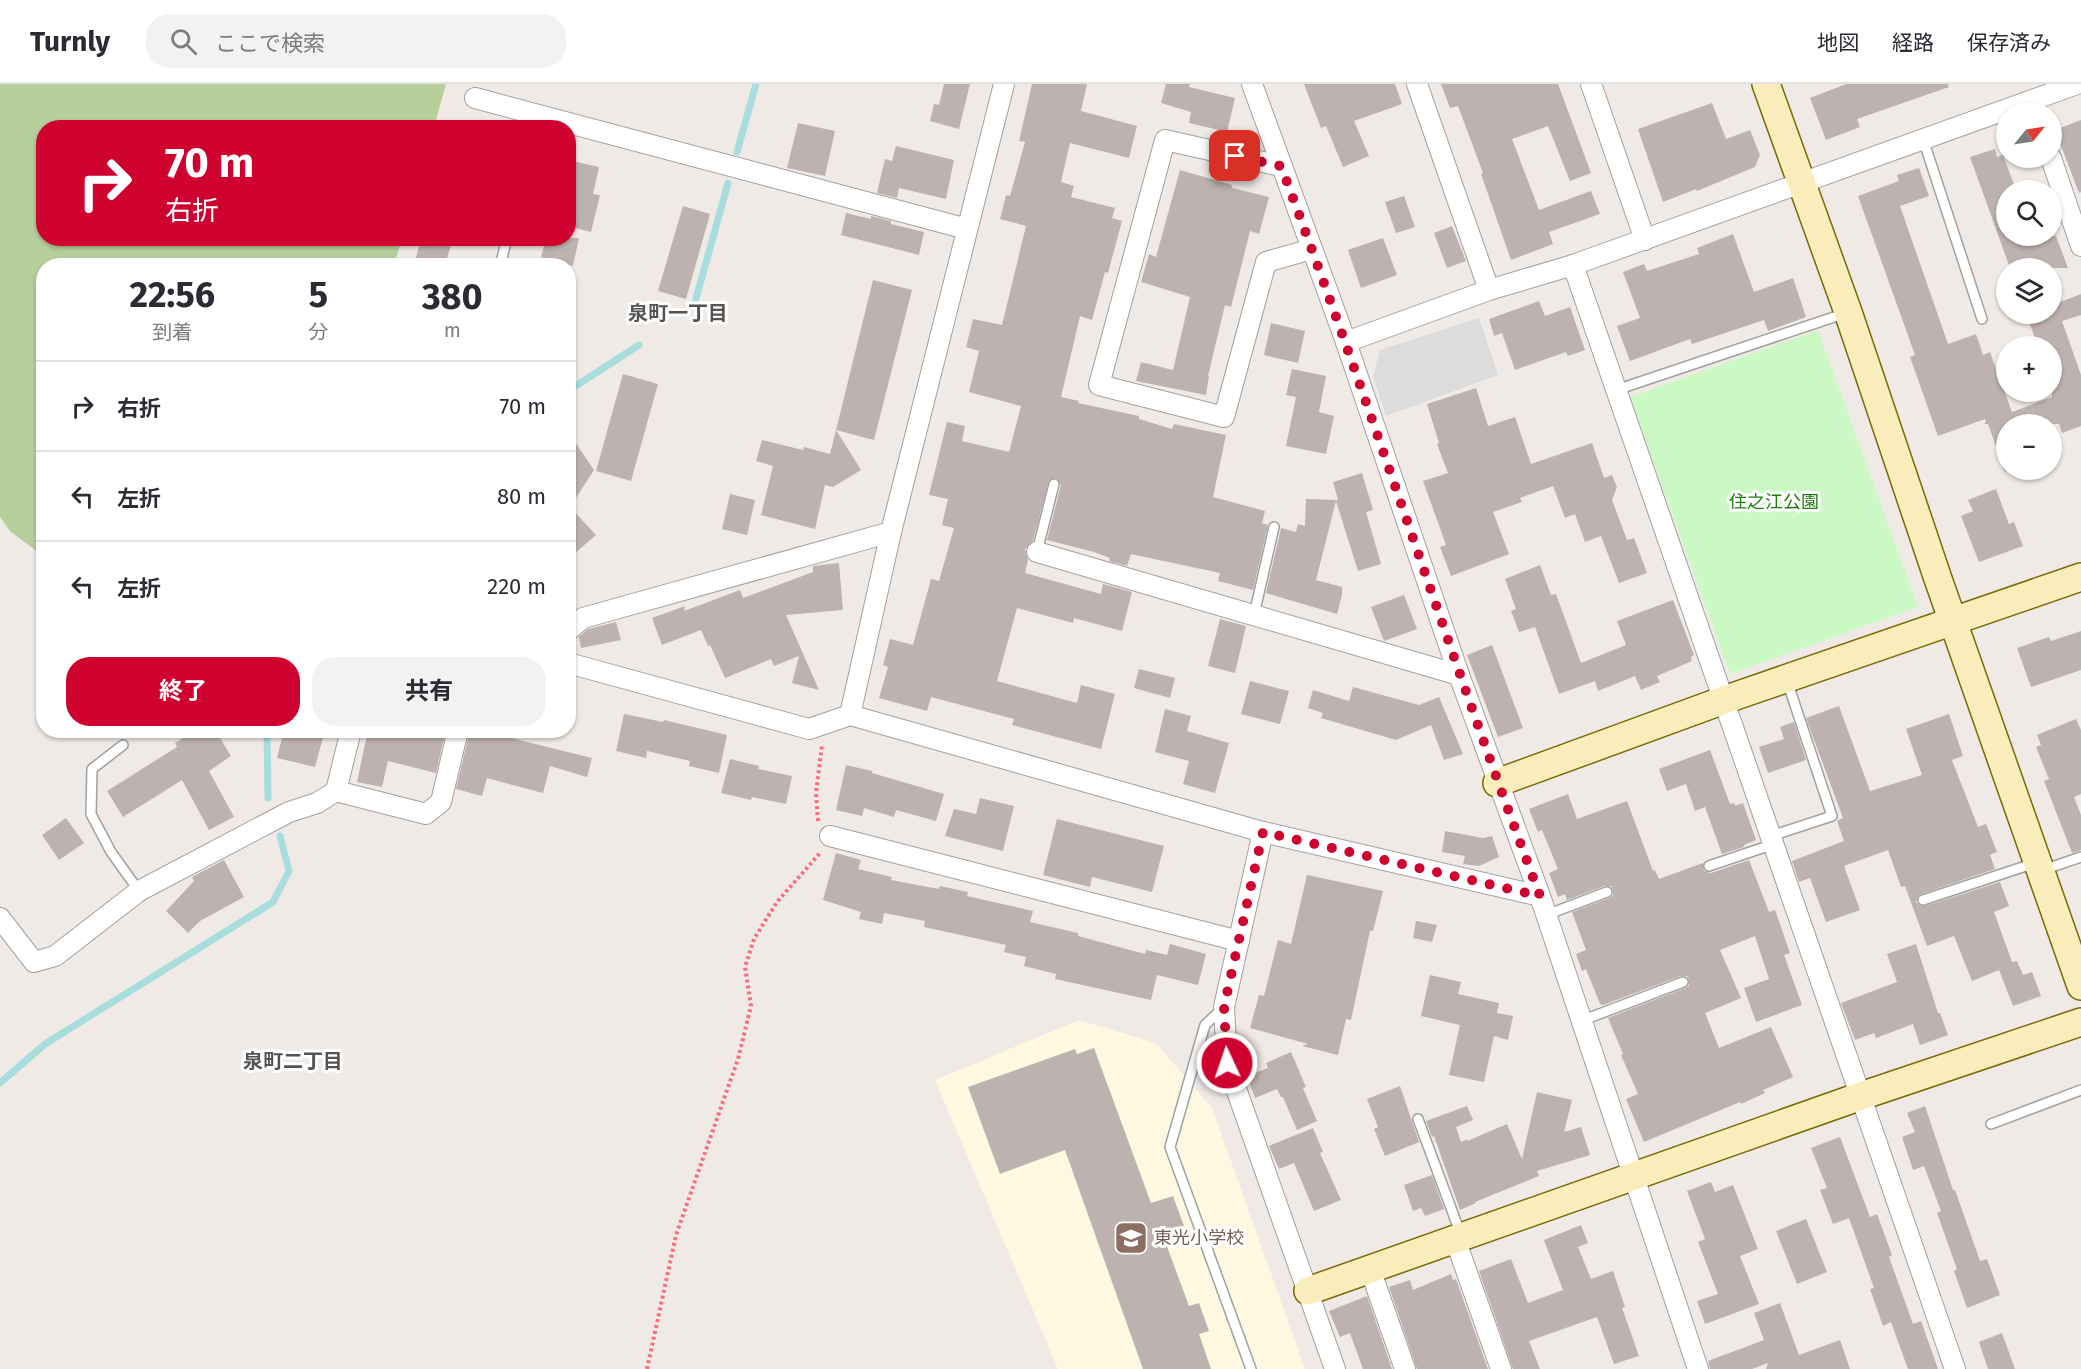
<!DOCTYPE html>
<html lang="ja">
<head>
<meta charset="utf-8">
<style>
  body { margin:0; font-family:"Fira Sans","Noto Sans JP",sans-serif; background:#f2f2f3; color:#2b2b33; height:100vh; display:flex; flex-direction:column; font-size:22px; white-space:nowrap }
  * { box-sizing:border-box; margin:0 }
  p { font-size:20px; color:#7c7c81 }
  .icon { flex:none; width:33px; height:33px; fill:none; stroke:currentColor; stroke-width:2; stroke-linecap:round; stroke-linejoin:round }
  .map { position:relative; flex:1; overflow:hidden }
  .sheet { position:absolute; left:36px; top:174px; width:540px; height:480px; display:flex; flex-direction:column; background:#fff; border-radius:24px; box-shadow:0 2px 4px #0004 }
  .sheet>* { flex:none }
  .guide { position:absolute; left:36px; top:36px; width:540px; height:126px; border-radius:24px; box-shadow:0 2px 4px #0004; background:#ce012f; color:#fff; overflow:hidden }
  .needle { width:39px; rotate:60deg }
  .fabs { position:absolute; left:1996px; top:18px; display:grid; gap:12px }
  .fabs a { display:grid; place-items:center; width:66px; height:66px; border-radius:50%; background:#fff; box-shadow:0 2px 4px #0004; font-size:30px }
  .pin { position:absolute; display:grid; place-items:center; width:51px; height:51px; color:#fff; margin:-26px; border-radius:12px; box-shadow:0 3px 9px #0006 }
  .me { position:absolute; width:66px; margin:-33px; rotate:357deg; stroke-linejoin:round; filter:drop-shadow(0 0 4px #0008) }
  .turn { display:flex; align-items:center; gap:21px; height:126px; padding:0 30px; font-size:27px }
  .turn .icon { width:78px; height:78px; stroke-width:2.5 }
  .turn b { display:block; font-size:42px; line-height:51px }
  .eta { display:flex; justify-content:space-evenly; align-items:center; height:102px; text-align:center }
  .eta b { font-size:36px; font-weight:700; line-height:42px }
  .cta { display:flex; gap:12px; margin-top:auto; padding:12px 30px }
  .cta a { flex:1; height:69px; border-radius:24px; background:#ce012f; color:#fff; font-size:24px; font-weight:700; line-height:69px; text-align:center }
  .cta a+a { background:#f2f2f3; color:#2b2b33 }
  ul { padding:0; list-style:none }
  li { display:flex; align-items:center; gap:18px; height:90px; padding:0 30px; border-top:2px solid #e1e1e2 }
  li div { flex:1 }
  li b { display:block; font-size:22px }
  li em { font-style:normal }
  header { display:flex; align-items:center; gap:36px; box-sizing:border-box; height:84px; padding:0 30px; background:#fff; border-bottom:2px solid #e1e1e2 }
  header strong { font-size:28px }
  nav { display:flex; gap:33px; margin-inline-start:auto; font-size:21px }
  .search { width:420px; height:54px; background:#f2f2f3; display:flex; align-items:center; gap:15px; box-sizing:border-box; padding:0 21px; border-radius:24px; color:#7c7c81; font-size:22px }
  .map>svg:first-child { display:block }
  .education { fill:#fff8e0 }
  .forest { fill:#b6cf9b }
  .park { fill:#cbf9c4 }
  .parking { fill:#dcdcdc }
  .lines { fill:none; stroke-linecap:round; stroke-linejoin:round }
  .stream { stroke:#a7dddd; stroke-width:7 }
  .building { fill:#bdb2af }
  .lane-casing { stroke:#a1a1a1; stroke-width:12 }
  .street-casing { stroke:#a1a1a1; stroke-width:22 }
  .secondary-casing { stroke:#786a05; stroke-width:30 }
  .path { stroke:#f96e7f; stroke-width:4; stroke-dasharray:3 3; stroke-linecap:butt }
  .lane { stroke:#fff; stroke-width:9 }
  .street { stroke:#fff; stroke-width:20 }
  .secondary { stroke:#f9eebb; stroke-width:27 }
  .route { stroke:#ce012f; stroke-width:10; stroke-dasharray:0 18 }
  .labels { text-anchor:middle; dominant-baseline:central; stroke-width:6; stroke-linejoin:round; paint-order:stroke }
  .park-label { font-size:18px; fill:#1c7f0c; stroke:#fff }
  .education-label { font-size:18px; fill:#785e54; stroke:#fff; text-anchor:start }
  .neighbourhood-label { font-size:20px; font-weight:bold; fill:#535353; stroke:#fff }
</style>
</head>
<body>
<header>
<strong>Turnly</strong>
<div class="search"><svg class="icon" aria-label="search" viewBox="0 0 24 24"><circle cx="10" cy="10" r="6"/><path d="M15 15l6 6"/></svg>ここで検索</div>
<nav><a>地図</a><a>経路</a><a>保存済み</a></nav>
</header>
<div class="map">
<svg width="2081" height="1285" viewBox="0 0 2081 1285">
  <rect width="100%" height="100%" fill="#f0eae6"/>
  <!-- education -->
  <polygon class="education" points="1079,936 1156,959 1212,1024 1305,1285 1058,1285 935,996"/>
  <!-- forest -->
  <polygon class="forest" points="0,0 446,0 434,43 44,44 44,154 402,155 394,181 44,182 43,472 10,447 0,433"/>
  <!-- park -->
  <polygon class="park" points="1818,246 1918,523 1730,590 1630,313"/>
  <!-- parking -->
  <polygon class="parking" points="1479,234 1498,291 1386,332 1373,292 1380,266"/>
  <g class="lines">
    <!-- stream -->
    <g class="stream">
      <polyline points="737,68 756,0"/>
      <polyline points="694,222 728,99"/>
      <polyline points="568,307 639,261"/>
      <polyline points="267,646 268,714"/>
      <polyline points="0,999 45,960 273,818 289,787 280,752"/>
    </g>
  </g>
  <!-- building -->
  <g class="building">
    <polygon points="944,0 970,0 959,45 930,37 934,20 939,21"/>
    <polygon points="1032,0 1087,0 1081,27 1137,42 1129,74 1070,59 1061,98 1074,102 1071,113 1115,124 1112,134 1122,137 1108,189 1105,188 1092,236 1080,232 1061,313 1079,317 1078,319 1139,332 1139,335 1172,345 1174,340 1226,351 1213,413 1265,427 1262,439 1268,441 1253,506 1218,497 1220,489 1131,470 1127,482 1109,477 1110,474 1094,468 1047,456 1061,401 1056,394 1049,396 1033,457 1025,465 1028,476 1025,489 1101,510 1103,500 1132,508 1122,547 1074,534 1073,539 1017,524 997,597 1077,619 1081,601 1115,610 1101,665 1012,641 1014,635 931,613 927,627 879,614 888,583 883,581 890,555 913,561 931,495 939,497 954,444 942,441 948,415 929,411 947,338 965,342 962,357 1009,368 1021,322 969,308 979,267 966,263 973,235 1002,241 1026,142 1000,135 1006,111 1010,112 1025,58 1019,57"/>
    <polygon points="1166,0 1190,0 1189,3 1235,14 1227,48 1189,39 1191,28 1161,19"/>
    <polygon points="1304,0 1395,0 1402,20 1354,37 1369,72 1343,83 1326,42 1321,44"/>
    <polygon points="1441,0 1558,0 1591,89 1570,97 1548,42 1512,55 1539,126 1591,107 1600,130 1549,148 1553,160 1511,176 1481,90 1483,89 1458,22 1450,24"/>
    <polygon points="1846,0 1948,0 1949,3 1857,35 1860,43 1826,56 1810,14"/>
    <polygon points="1712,19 1726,55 1750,46 1760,71 1755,83 1697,107 1696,105 1663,118 1638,45"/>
    <polygon points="2081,36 2081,108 2079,109 2055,46"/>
    <polygon points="798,39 835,47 825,92 787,84"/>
    <polygon points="896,62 954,76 946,115 899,104 897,114 877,109 885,75 892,77"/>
    <polygon points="1995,65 1997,73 2003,71 2016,106 2007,106 2007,152 2056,152 2068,184 2010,184 1970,73"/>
    <polygon points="568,76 599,83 593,110 600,111 591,148 568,142"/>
    <polygon points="1919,84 1929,112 1900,122 1948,260 1976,250 1983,271 1990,268 2012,328 2052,313 2052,262 2038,262 2026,230 2052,230 2052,218 2054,217 2055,220 2081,210 2081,231 2062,237 2081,291 2081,342 2062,349 2059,340 2007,340 2007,387 2005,388 1988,340 1984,340 1986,338 1985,335 1938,352 1910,273 1915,271 1858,112 1899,97 1897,91"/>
    <polygon points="1180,86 1232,101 1232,104 1269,113 1259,150 1250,147 1231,223 1225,221 1208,292 1209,292 1206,311 1136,297 1141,278 1173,286 1190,213 1141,198 1149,170 1156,173"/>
    <polygon points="1404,112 1415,143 1396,149 1385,118"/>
    <polygon points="683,122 710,130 686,215 658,207"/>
    <polygon points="846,129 871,135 871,132 891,137 891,140 924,148 919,171 841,151"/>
    <polygon points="1452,142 1466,177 1447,184 1434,149"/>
    <polygon points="1733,150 1754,208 1793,194 1806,233 1768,247 1764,236 1692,260 1690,255 1630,277 1617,242 1640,234 1623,188 1644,180 1647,187 1699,170 1697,164"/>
    <polygon points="421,154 453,154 445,182 414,182"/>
    <polygon points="546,154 579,154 573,182 541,173"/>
    <polygon points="1383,154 1397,191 1361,204 1348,166"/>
    <polygon points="873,196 912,206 874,356 836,346"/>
    <polygon points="1539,217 1545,232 1570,223 1585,266 1568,272 1566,268 1515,286 1502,249 1494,252 1489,235"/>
    <polygon points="1271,239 1305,247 1298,279 1264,271"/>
    <polygon points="1292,285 1326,292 1319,328 1334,332 1326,370 1286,362 1296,313 1286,311"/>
    <polygon points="623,290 658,300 631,397 596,387"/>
    <polygon points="1476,304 1488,342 1515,333 1531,380 1592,359 1604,394 1612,391 1617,403 1612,416 1627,456 1634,454 1647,489 1619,499 1601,452 1585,458 1575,430 1565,434 1553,402 1520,414 1522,418 1493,428 1509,470 1451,492 1440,463 1446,461 1423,397 1448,389 1437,360 1439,359 1427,320"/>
    <polygon points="836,346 861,386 833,403 825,401 815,445 761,431 773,382 756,377 762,356 803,366 804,363 830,370"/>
    <polygon points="568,348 594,386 570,423 596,451 568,475"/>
    <polygon points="1362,389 1373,426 1366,428 1381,480 1358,487 1336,417 1316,496 1342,503 1342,511 1337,530 1266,509 1281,444 1296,448 1298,440 1305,442 1306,415 1338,416 1333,398"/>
    <polygon points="1996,405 2009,440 2014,438 2023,462 1979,478 1961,432 1973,427 1968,416"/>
    <polygon points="730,410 755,416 747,451 722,445"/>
    <polygon points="839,479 843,526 786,531 819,606 792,599 799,572 774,582 771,575 725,594 710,561 708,562 701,546 662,561 652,534 685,522 684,527 740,506 743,514 813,488 813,482"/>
    <polygon points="1540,481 1551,511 1556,510 1581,579 1626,561 1617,537 1673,516 1694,571 1691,573 1692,577 1657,592 1660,598 1641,606 1635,592 1598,607 1595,597 1559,610 1535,543 1519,548 1511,527 1516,525 1505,495"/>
    <polygon points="1404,511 1417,545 1384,557 1371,523"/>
    <polygon points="1220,535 1246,542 1235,589 1208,582"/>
    <polygon points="616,538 621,556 581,564 579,553 588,545"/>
    <polygon points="2081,547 2081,586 2031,603 2017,564 2049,553 2051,557"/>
    <polygon points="1492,561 1523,644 1498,653 1467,571"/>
    <polygon points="1139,585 1175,594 1170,614 1134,604"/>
    <polygon points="1250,597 1289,607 1280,640 1241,630"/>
    <polygon points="1353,603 1419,621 1439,613 1463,670 1444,676 1431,641 1396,656 1321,634 1323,629 1308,624 1313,606 1349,617"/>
    <polygon points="1839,622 1870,707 1922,691 1906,645 1949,630 1963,672 1952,676 1978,743 1986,740 1997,768 1990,771 1995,785 1921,810 1918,812 1916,818 1919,821 1925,822 2000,798 2009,822 1994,828 2012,878 2017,877 2023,891 2032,888 2041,912 2013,922 1999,886 1972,897 1954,852 1927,862 1905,802 1901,803 1888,766 1844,782 1860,826 1826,838 1810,794 1799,798 1792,777 1844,757 1837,737 1843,734 1806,634"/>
    <polygon points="1165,625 1191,632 1187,647 1229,659 1215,709 1183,700 1189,677 1155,668"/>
    <polygon points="624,630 663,638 664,636 727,651 719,689 689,682 690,677 647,667 646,674 616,667"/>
    <polygon points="2076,635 2081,646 2081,710 2074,713 2081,731 2081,766 2072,769 2044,697 2049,695 2036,663 2041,661 2037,651"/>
    <polygon points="1794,638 1806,676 1768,689 1759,663 1784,655 1780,643"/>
    <polygon points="196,646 215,646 231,672 209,687 234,733 209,746 182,696 123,733 107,707 177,663 175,659"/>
    <polygon points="284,646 325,646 315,683 277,674"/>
    <polygon points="368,646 431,646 445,650 436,689 388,677 382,703 357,698"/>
    <polygon points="470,646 496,646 495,650 592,674 587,693 550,682 543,709 487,694 482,712 456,705"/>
    <polygon points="1710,666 1730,720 1734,719 1735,722 1743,719 1756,756 1744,761 1744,763 1722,770 1705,723 1695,727 1686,700 1667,707 1659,685"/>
    <polygon points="730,675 759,682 758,685 792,692 786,720 752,713 751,716 721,709"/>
    <polygon points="846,681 872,687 872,689 944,710 936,737 896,726 894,733 864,724 862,732 836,726"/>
    <polygon points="1568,710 1577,735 1627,717 1653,787 1655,786 1659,795 1703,779 1704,787 1711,789 1749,776 1769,828 1775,826 1790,869 1784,871 1802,921 1756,938 1744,904 1769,895 1755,852 1720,866 1741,914 1705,929 1719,964 1771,943 1793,993 1763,1006 1765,1009 1741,1020 1740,1018 1644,1058 1626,1015 1638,1010 1621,971 1623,970 1608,934 1685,904 1689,902 1689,896 1687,892 1681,892 1603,921 1600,920 1586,885 1582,887 1576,870 1586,866 1572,828 1609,814 1613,812 1613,806 1611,802 1605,802 1567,816 1565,810 1558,813 1549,789 1558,785 1542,746 1538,748 1529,725"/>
    <polygon points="980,714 1014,722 1003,767 945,752 954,725 976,730"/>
    <polygon points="66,734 84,759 59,776 42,751"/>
    <polygon points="1057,735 1164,762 1152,808 1092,793 1090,803 1043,791"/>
    <polygon points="1445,747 1483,754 1492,752 1499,773 1479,782 1463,780 1465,772 1442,768"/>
    <polygon points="836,769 861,776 858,785 892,793 891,796 939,805 940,802 968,808 967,812 1033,827 1030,838 1078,849 1078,852 1145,870 1146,866 1167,871 1170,860 1206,870 1198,901 1157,891 1151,916 1055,895 1056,890 1024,882 1026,873 1004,868 1006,861 924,843 925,837 884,829 882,840 859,835 861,828 823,816"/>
    <polygon points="224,776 244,813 200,837 188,849 166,827 194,797 192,793"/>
    <polygon points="1307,791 1383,807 1373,847 1370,847 1351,936 1346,935 1338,971 1302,962 1308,960 1250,944 1259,911 1264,912 1278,856 1291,860"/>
    <polygon points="1416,837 1437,841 1432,858 1413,854"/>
    <polygon points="1916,860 1938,929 1940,929 1948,951 1920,961 1913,940 1876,954 1874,949 1855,956 1841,919 1897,898 1887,870"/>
    <polygon points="1430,891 1461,898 1458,910 1499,919 1497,929 1513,932 1508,956 1494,952 1484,998 1449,991 1460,941 1421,932"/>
    <polygon points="1094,964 1151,1119 1173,1112 1184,1142 1162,1149 1189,1222 1199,1219 1209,1247 1199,1250 1211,1285 1143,1285 1065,1066 1000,1090 968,1003 1075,965 1077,970"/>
    <polygon points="1291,968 1306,1003 1303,1004 1317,1037 1297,1046 1283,1013 1281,1013 1277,1005 1255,1014 1247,992 1268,984 1266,979"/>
    <polygon points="1400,1002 1419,1058 1385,1072 1374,1045 1378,1043 1367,1015"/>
    <polygon points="1537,1008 1572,1016 1564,1048 1581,1043 1590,1071 1537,1087 1539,1092 1475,1118 1476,1119 1460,1126 1434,1052 1432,1053 1426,1037 1467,1022 1473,1036 1456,1043 1461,1058 1467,1055 1467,1057 1507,1040 1522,1075"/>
    <polygon points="1925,1022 1953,1106 1955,1106 1980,1177 1987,1175 2000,1211 1967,1224 1954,1187 1957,1185 1937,1129 1941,1127 1924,1082 1913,1086 1902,1053 1915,1048 1907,1029"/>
    <polygon points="1313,1044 1323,1068 1320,1069 1341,1116 1314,1127 1294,1079 1279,1085 1269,1062"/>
    <polygon points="1840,1053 1870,1133 1877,1130 1892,1171 1889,1173 1913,1240 1921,1237 1938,1285 1908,1285 1891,1238 1883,1242 1870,1205 1874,1204 1849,1134 1833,1140 1820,1106 1827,1104 1811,1064"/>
    <polygon points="1432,1091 1444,1125 1425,1132 1421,1124 1413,1127 1404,1101"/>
    <polygon points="1711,1098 1715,1108 1733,1101 1758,1165 1740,1172 1759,1220 1705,1240 1697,1217 1718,1210 1698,1158 1705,1155 1687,1107"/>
    <polygon points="1806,1135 1827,1188 1797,1200 1776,1147"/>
    <polygon points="1581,1141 1588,1159 1578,1163 1591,1195 1613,1187 1625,1223 1622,1224 1639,1272 1614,1280 1597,1233 1529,1257 1540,1285 1513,1285 1479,1187 1511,1175 1528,1219 1563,1206 1544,1156"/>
    <polygon points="1451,1190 1453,1196 1456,1195 1488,1285 1417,1285 1389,1203 1410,1196 1413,1206"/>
    <polygon points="1367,1212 1392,1285 1363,1285 1350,1249 1340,1253 1329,1227"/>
    <polygon points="1780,1219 1799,1271 1840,1256 1850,1285 1766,1285 1768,1279 1752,1285 1710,1285 1708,1277 1764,1256 1754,1229"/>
    <polygon points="2002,1249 2015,1285 1988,1285 1979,1258"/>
  </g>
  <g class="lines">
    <!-- lane casing -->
    <g class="lane-casing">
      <g id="lane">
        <polyline points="1923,55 1982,235"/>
        <polyline points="500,182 507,154"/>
        <polyline points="1616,306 1846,229"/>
        <polyline points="1037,468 1054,400"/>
        <polyline points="1254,531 1274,443"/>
        <polyline points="123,661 92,685 91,730 111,768 139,807"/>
        <polyline points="1771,752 1832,732 1787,597"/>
        <polyline points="1709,782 1774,760"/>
        <polyline points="2043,786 2081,773"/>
        <polyline points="1923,816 2035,779"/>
        <polyline points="1546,831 1607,808"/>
        <polyline points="1223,924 1205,941 1170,1063 1251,1285"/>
        <polyline points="1581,937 1683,898"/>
        <polyline points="1418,1035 1461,1151"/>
        <polyline points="1991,1040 2081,1006"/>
      </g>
    </g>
    <!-- street casing -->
    <g class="street-casing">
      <g id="street">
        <polyline points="1252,0 1346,258 1459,591 1540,812 1698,1285"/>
        <polyline points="1417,0 1489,206"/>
        <polyline points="1591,0 1645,156"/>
        <polyline points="475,14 967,145"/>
        <polyline points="2051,74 2081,162"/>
        <polyline points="1281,82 1165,56 1099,301 1224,333 1266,178 1312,165"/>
        <polyline points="1573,181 1955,1285"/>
        <polyline points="1346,258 1489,206 1573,181 2077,0"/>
        <polyline points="1037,468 1459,591"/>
        <polyline points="568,547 583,534 891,448"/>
        <polyline points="568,579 809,645 850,631 1263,748 1540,812"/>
        <polyline points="850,631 891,448 1004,0"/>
        <polyline points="336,707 426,730 441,718 458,646"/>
        <polyline points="1263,748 1224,923 1227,979 1335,1285"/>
        <polyline points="830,752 1239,857"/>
        <polyline points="0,834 34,878 55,872 139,807 289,728 317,719 336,707 351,646"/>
        <polyline points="1455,1155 1501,1285"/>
        <polyline points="1370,1185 1405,1285"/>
      </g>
    </g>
    <!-- secondary casing -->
    <g class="secondary-casing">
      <g id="secondary">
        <polyline points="1766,0 1848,228 1937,492 2081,902"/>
        <polyline points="1497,699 1724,616 2081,493"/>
        <polyline points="1308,1207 1861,1012 2081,938"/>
      </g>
    </g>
    <!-- path -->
    <g class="path">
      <polyline points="818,737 816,709 822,661"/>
      <polyline points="647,1285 676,1151 738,975 751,922 745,883 754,855 777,818 821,768"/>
    </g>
    <!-- lane -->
    <use href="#lane" class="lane"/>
    <!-- street -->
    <use href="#street" class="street"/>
    <!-- secondary -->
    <use href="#secondary" class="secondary"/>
  </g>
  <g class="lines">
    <!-- route -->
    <path class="route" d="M 1227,979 L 1224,923 L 1263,748 L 1540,812 C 1449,570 1372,324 1281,82 L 1235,72"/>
  </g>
  <!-- icons -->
  <defs>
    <g id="school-square" transform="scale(1.725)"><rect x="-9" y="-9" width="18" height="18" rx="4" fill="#8d6e63" stroke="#fff"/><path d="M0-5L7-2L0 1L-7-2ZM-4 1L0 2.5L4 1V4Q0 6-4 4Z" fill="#fff"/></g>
  </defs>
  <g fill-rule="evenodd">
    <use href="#school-square" x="1131" y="1154"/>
  </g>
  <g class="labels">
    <!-- park labels -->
    <g class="park-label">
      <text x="1774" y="418">住之江公園</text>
    </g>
    <!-- education labels -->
    <g class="education-label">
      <text x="1154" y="1154">東光小学校</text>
    </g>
    <!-- neighbourhood labels -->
    <g class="neighbourhood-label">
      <text x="678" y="229">泉町一丁目</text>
      <text x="293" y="977">泉町二丁目</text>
    </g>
  </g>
</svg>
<div class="fabs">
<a><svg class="needle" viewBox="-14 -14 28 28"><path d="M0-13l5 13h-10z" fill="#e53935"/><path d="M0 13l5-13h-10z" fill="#7c7c81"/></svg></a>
<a><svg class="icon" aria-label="search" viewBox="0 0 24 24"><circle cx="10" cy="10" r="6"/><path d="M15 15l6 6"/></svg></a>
<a><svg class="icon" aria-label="layers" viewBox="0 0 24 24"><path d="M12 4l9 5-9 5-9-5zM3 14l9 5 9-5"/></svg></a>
<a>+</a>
<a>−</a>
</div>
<div class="pin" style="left:1235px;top:72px;background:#d93025"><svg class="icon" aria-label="arrive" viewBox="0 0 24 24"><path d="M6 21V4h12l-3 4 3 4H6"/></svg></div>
<svg class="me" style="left:1227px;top:979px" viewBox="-20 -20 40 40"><circle r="17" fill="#ce012f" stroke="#fff" stroke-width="3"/><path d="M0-11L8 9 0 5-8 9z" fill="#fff"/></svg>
<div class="guide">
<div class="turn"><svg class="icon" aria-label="right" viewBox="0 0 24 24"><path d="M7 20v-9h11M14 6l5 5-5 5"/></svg><div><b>70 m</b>右折</div></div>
</div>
<section class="sheet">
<div class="eta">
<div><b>22:56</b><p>到着</p></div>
<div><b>5</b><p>分</p></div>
<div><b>380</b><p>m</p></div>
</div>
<ul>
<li><svg class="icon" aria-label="right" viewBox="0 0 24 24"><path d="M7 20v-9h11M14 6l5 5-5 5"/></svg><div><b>右折</b></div><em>70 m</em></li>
<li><svg class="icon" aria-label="left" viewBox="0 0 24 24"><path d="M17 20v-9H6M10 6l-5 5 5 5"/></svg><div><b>左折</b></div><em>80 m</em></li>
<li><svg class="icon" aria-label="left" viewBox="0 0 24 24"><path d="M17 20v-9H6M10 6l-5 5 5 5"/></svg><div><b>左折</b></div><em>220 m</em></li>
</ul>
<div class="cta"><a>終了</a><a>共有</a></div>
</section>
</div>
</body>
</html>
